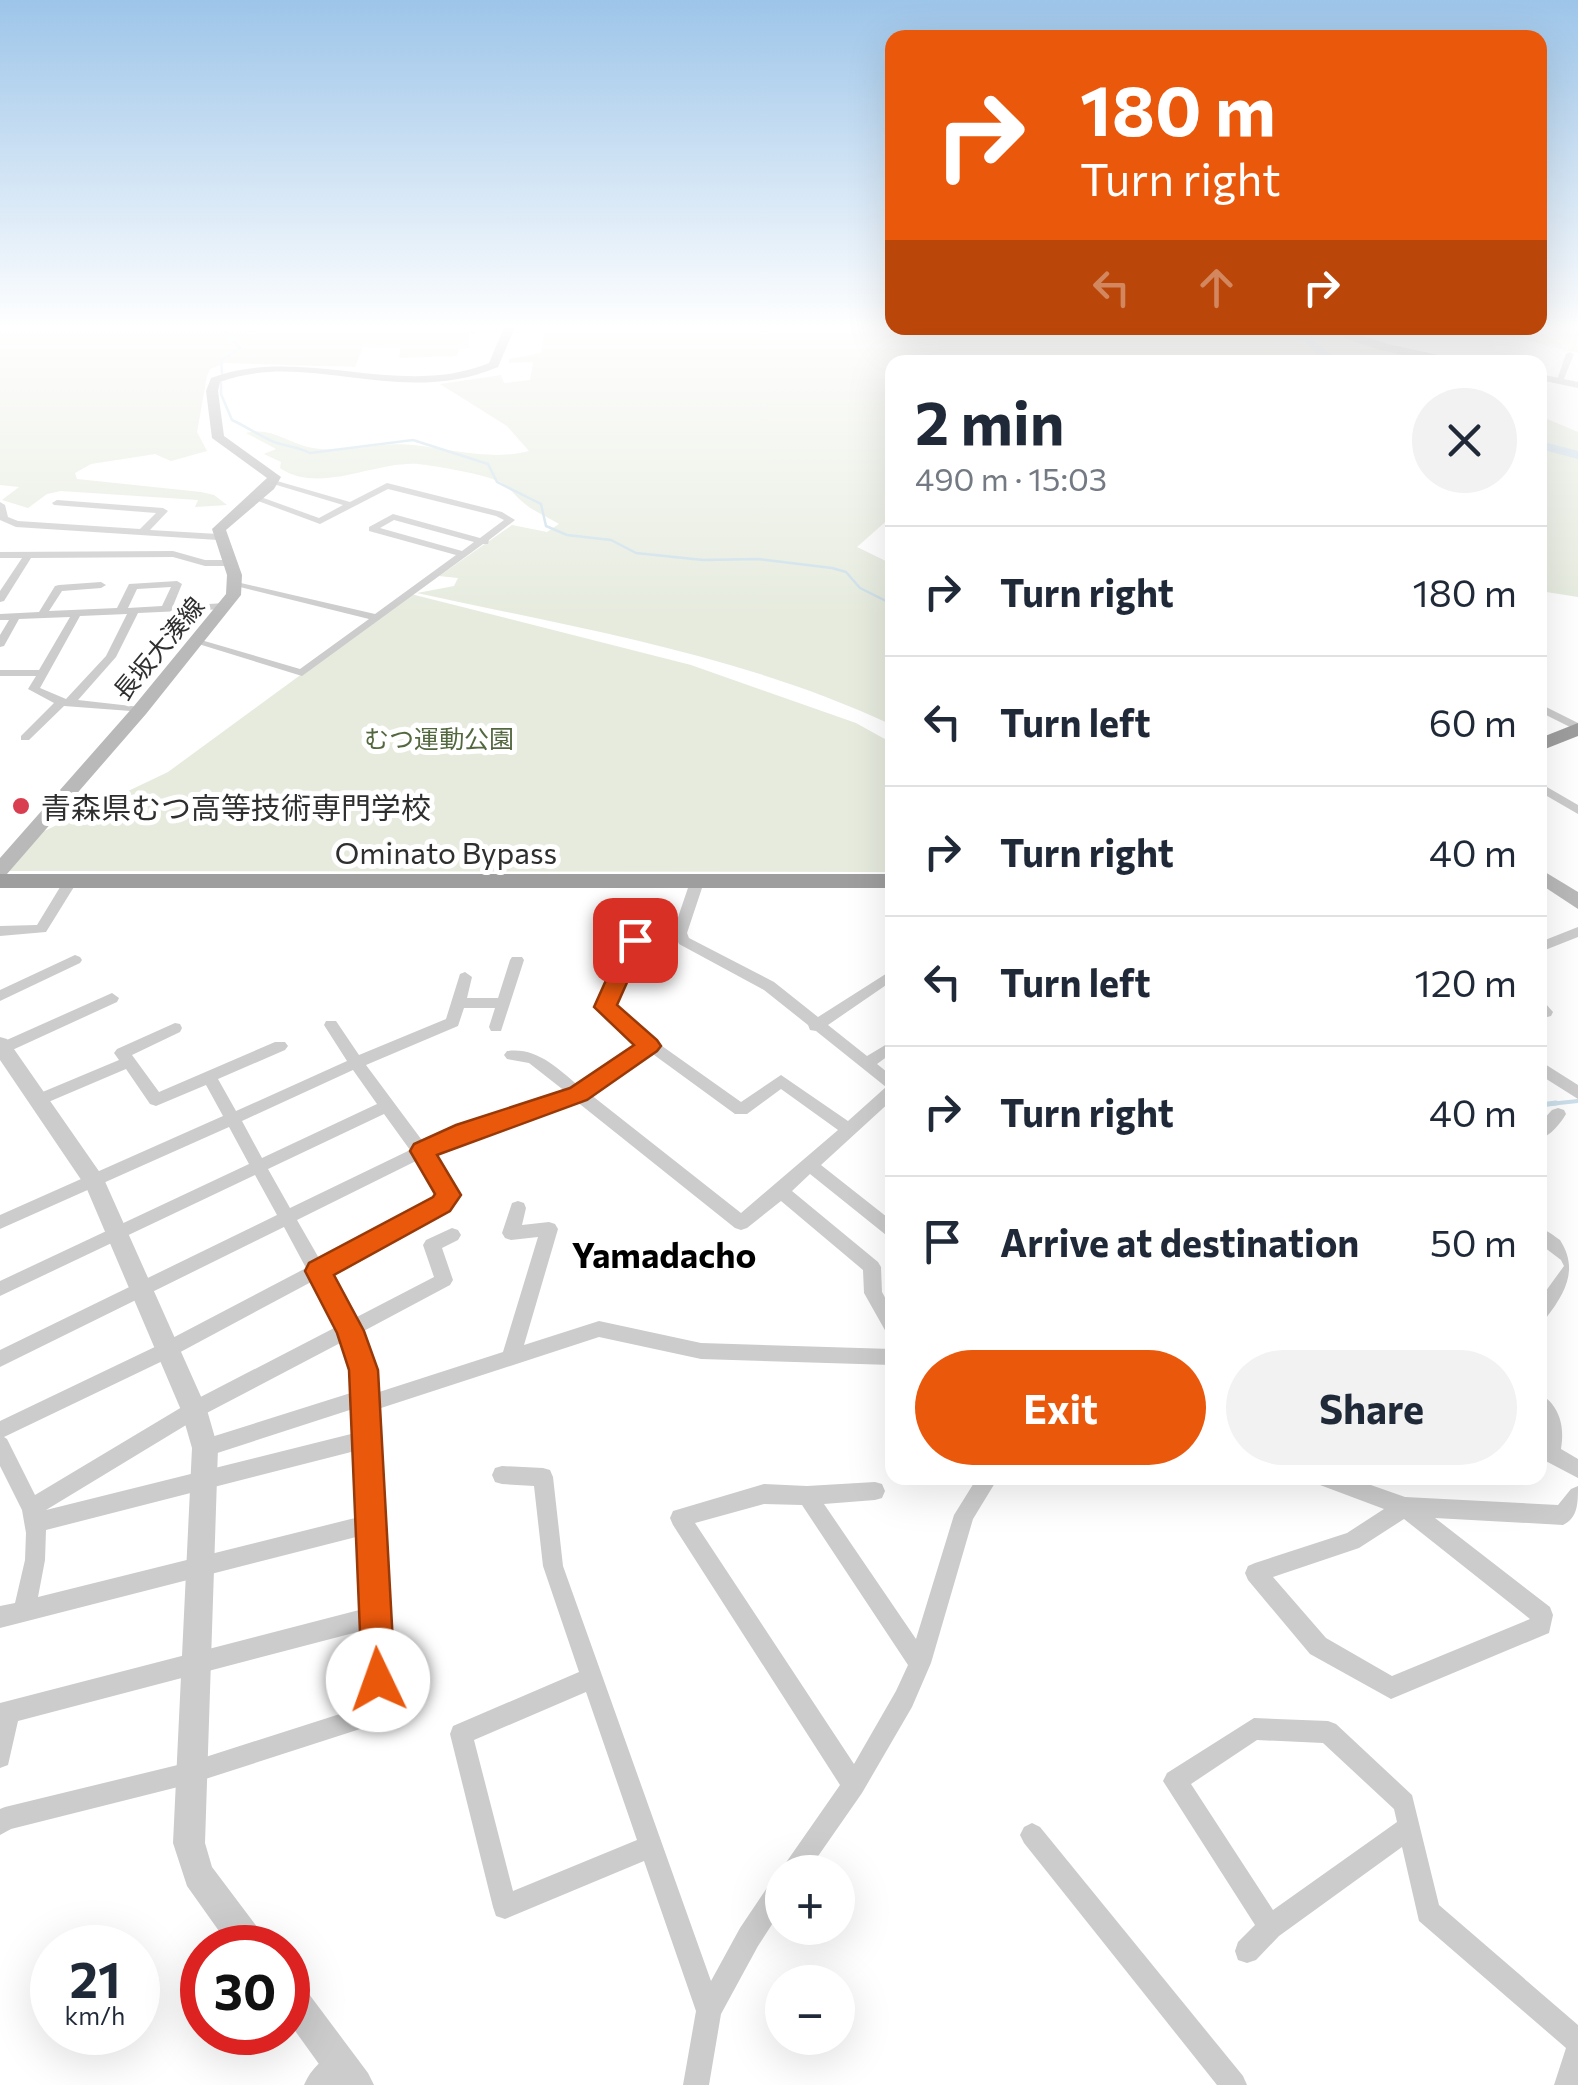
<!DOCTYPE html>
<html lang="en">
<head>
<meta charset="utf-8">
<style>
  body { margin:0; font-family:Commissioner,"Noto Sans JP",sans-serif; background:#f2f2f3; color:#1f2937; height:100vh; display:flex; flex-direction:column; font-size:38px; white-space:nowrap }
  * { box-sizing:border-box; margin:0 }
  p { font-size:32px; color:#747a83 }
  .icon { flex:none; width:55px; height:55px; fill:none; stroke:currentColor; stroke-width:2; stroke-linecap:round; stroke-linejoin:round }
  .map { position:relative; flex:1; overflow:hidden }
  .details { position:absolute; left:885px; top:355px; width:662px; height:1130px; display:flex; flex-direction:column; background:#fff; border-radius:20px; box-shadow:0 10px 40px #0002 }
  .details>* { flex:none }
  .hud { position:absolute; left:885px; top:30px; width:662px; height:305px; border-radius:20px; box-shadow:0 10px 40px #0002; background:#ea580c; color:#fff; overflow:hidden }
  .fabs { position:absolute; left:765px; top:1855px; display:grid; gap:20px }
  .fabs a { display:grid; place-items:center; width:90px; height:90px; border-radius:50%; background:#fff; box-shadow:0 10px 40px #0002; font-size:50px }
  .speed { position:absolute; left:30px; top:1925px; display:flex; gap:20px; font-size:50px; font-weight:700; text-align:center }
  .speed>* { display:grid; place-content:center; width:130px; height:130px; border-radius:50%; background:#fff; box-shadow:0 10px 40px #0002; line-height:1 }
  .speed small { font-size:25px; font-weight:400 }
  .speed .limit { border:15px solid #d22; background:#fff; color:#111 }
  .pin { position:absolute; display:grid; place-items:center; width:85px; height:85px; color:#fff; margin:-42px; border-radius:20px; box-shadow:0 5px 15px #0006 }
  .me { position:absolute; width:110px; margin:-55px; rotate:357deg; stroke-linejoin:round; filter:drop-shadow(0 0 8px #0008) }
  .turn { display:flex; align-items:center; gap:35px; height:210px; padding:0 30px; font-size:45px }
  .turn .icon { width:130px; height:130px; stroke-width:2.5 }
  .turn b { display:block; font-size:70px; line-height:85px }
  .lanes { display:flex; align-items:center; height:95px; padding:0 30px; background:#0003; justify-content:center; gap:50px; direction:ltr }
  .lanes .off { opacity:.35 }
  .round { display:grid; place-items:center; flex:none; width:105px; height:105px; border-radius:52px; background:#f2f2f3 }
  .head { display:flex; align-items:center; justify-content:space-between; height:170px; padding:0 30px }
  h1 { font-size:60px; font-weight:700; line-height:75px }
  .primary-button { display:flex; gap:20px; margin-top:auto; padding:20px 30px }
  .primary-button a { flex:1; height:115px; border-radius:60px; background:#ea580c; color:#fff; font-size:40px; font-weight:700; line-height:115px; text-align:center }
  .primary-button a+a { background:#f2f2f3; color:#1f2937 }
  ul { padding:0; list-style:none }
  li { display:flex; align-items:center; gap:30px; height:130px; padding:0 30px; border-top:2px solid #e0e1e3 }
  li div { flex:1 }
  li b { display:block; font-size:38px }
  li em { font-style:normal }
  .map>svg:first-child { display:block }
  .green { fill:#e6ebde }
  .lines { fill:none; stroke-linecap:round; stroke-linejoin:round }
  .stream-far2 { stroke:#ccdfea; stroke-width:2.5 }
  .stream-far1 { stroke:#ccdfea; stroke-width:4 }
  .stream { stroke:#ccdfea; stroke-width:5 }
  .river { fill:#ccdfea; fill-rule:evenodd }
  .minor { fill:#ccc; fill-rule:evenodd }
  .tertiary { fill:#ccc; fill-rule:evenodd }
  .secondary { fill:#b9b9b9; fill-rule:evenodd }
  .trunk { fill:#9e9e9e; fill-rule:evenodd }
  .route { fill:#ea580c; stroke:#983908; stroke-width:2.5 }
  .poi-dot { fill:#d93e50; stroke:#fff; stroke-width:4 }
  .labels { text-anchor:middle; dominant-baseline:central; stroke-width:10; stroke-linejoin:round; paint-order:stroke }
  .far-street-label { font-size:25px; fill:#2f2f2f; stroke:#fff }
  .far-park-label { font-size:25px; fill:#54683f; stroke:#fff }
  .poi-label { font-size:30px; fill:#2f2f2f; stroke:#fff; text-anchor:start }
  .street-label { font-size:30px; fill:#2f2f2f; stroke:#fff }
  .quarter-label { font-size:35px; font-weight:bold; fill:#000; stroke:#fff }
</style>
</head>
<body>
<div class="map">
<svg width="1578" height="2085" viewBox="0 0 1578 2085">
  <rect width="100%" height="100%" fill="#fff"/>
  <!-- green -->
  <g class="green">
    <polygon points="0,325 500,325 497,331 469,335 469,348 459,349 457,356 399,358 400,348 363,347 355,367 225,363 210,369 207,376 197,432 207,451 171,461 155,454 91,464 75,473 77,479 201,492 214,495 227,505 195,507 198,500 61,491 47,494 28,508 2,500 19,487 0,485"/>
    <path d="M 560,325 L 1204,328 L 1226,332 L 1243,328 L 1320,328 L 1385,349 L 1442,361 L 892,362 L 892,516 L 857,547 L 892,564 L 892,725 C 743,655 578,628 417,593 L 454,586 L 458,578 L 439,576 L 512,525 L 547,532 L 559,524 C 548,517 535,512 525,504 C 517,498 510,488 502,483 C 486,474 436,466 418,464 C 374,461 320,495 280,468 L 281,462 L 264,454 L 276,449 L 246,433 C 271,426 289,444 313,448 C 348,454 380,441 413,445 C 451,449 491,461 529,451 L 507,426 L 440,384 L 501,375 L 504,383 L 530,380 L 533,362 L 509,363 L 509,359 L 541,353 L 544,334 L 513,334 L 516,329 Z"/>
    <polygon points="1578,325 1578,353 1474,328"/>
    <polygon points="1540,416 1578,432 1578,597 1540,591"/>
    <polygon points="411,594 691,665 856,723 892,743 892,872 7,871 38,834 168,772"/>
  </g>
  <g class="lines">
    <!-- stream-far2 -->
    <g class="stream-far2">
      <polyline points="222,373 221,361 240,348 227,334 225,325"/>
      <path d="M 221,383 L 221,394 L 232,420 C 245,426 267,440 277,443 C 290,447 298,447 310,453 L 413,440 L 488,464 L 497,482 L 541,504 L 546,526 L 567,535 L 611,540 L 636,553 L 703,560 L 758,559 L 832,568 L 846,572 L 860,588 L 892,604"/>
    </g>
    <!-- stream-far1 -->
    <polyline class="stream-far1" points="1540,1105 1578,1101"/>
    <!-- stream -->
    <polyline class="stream" points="1540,1105 1556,1103"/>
    <!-- river -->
    <g class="river">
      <path d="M 1259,328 C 1289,326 1318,335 1335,362 L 1324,362 L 1305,342 Z"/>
      <polygon points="1540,441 1578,451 1578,459 1540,449"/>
    </g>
    <!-- minor -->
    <g class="minor">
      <polygon points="1570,352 1574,354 1563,381 1556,383 1566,354"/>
      <path d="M 270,479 L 350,502 L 387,483 L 502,512 L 515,520 L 489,540 L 488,544 L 483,544 L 302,676 L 192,642 L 201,640 L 300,669 L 369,619 L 232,585 L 232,581 L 375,614 L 456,555 L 369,531 L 369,527 L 393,514 L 480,538 L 504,520 L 496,516 L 388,489 L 320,524 L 250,498 L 258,496 L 319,518 L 343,505 L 270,483 ZM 394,520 L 474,542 L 462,551 L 380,528 Z"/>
      <polygon points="57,500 163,508 168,511 150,530 218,534 223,537 218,540 16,527 0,520 0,502 5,505 8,517 18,521 140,529 156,513 54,505 52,503"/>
      <polygon points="173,551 205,560 233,560 238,563 233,566 205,566 173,557 31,558 4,601 0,602 0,591 22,558 0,558 0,552"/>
      <path d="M 177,581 L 182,584 L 173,606 L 226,603 L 231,606 L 226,609 L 138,613 L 116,657 L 78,700 L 140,707 L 146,710 L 144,712 L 64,706 L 29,740 L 21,740 L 21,736 L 54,703 L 28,689 L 36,676 L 0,676 L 0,670 L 39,670 L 70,617 L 19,619 L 4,646 L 0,647 L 0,635 L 9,620 L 0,620 L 0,614 L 39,612 L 55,586 L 59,585 L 101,582 L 106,585 L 101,588 L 62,591 L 49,611 L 117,608 L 129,584 ZM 171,587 L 162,606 L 128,608 L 137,589 ZM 127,614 L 106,656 L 66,699 L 40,688 L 80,616 Z"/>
      <polygon points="1540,704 1578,723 1578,731 1540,712"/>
      <polygon points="1540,783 1578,805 1578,814 1540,792"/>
      <polygon points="70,878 77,882 46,932 0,936 0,926 37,925 65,879"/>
      <path d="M 697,878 L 704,882 L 687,933 L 689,938 L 774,982 L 818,1017 L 892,970 L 892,981 L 828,1025 L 867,1056 L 892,1041 L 892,1053 L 877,1064 L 892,1076 L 892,1100 L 821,1165 L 892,1221 L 892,1237 L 886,1235 L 810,1174 L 792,1191 L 878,1262 L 881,1267 L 882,1292 L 892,1310 L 892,1334 L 886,1332 L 864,1293 L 863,1270 L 781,1201 L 747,1228 L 741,1230 L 735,1228 L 576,1101 L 471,1136 L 431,1154 L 457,1195 L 448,1209 L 327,1273 L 353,1319 L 434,1277 L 423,1245 L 426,1240 L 452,1228 L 458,1230 L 461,1235 L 458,1240 L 442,1248 L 453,1280 L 450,1285 L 360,1333 L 372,1369 L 376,1393 L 503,1352 L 538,1237 L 511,1240 L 505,1238 L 502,1233 L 512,1203 L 518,1201 L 524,1203 L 526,1208 L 522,1225 L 549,1222 L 555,1224 L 558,1229 L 524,1345 L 599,1321 L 701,1343 L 892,1349 L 892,1365 L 701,1359 L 599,1337 L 378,1409 L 379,1524 L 391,1712 L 388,1720 L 190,1784 L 11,1829 L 0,1835 L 0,1809 L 5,1807 L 190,1762 L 368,1705 L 365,1630 L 18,1721 L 8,1765 L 0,1768 L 0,1703 L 363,1609 L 360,1536 L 0,1628 L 0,1606 L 15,1603 L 25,1560 L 26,1533 L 22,1510 L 0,1466 L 0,1421 L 161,1344 L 306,1268 L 284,1227 L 0,1367 L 0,1350 L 277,1215 L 255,1175 L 0,1296 L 0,1281 L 249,1164 L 229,1127 L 0,1229 L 0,1215 L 223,1116 L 206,1085 L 156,1106 L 150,1104 L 126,1069 L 39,1106 L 33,1104 L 31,1100 L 33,1096 L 119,1060 L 114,1053 L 117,1049 L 175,1023 L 180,1024 L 182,1028 L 180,1032 L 132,1055 L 159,1092 L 275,1042 L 285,1042 L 288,1046 L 285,1050 L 218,1079 L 236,1111 L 347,1061 L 324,1025 L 326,1021 L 336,1021 L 359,1055 L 446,1019 L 460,974 L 465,972 L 472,977 L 467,998 L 498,998 L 510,960 L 512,957 L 522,957 L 524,960 L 501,1031 L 491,1031 L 489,1027 L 495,1008 L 464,1008 L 458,1026 L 366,1065 L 424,1143 L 459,1128 L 566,1092 L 529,1063 L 507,1059 L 504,1055 L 507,1051 C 537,1047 557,1068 579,1086 L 639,1045 L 605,1019 L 598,1007 L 630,937 L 674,929 L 690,882 ZM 676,938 L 679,944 L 764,990 L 808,1025 L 810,1030 L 816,1031 L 886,1087 L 848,1121 L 781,1075 L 741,1102 L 631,1024 L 612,1007 L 640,944 ZM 650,1052 L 735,1114 L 747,1114 L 781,1089 L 838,1130 L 741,1213 L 590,1094 ZM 353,1070 L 377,1104 L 262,1158 L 242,1121 ZM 384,1114 L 410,1150 L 290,1208 L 268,1169 ZM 418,1160 L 440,1194 L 436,1199 L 320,1260 L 297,1220 ZM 313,1281 L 338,1326 L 187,1404 L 35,1495 L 7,1439 L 4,1437 L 173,1356 ZM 344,1341 L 354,1369 L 357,1391 L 205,1439 L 198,1442 L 195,1448 L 198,1454 L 205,1457 L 359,1407 L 359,1432 L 46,1510 L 201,1416 ZM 359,1450 L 359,1517 L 38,1597 L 45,1560 L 46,1530 Z"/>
      <polygon points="1578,927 1578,937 1540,952 1540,942"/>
      <polygon points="75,955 80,957 82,960 80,963 0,1001 0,990"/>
      <polygon points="112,993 119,998 117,1002 8,1052 0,1053 0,1043"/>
      <polygon points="1540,1002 1545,1003 1553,1012 1551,1016 1540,1019"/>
      <polygon points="1540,1061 1578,1085 1578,1099 1540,1075"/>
      <path d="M 1558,1108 L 1564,1110 L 1566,1114 C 1561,1123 1550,1136 1540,1139 L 1540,1123 L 1552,1110 Z"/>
      <path d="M 1540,1228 C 1548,1231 1553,1235 1560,1240 C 1578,1268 1567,1291 1546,1318 L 1540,1321 L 1540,1299 L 1564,1266 L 1561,1260 L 1540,1244 Z"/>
      <path d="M 1540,1394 C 1560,1405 1565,1428 1561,1449 L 1578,1459 L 1578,1478 L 1540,1458 L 1540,1439 L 1543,1440 C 1544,1425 1540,1410 1540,1394 Z"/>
      <path d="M 502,1466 L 543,1468 L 550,1470 L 553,1477 L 563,1566 L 711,1981 L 740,1928 L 773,1879 L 782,1876 L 782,1909 L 758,1946 L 721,2014 L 709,2085 L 683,2085 L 696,2011 L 644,1861 L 505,1919 L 496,1916 L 493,1907 L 450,1734 L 453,1726 L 579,1672 L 543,1566 L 534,1486 L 502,1484 L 495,1482 L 492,1475 L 495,1468 ZM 586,1692 L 637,1840 L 513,1891 L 474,1740 Z"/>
      <path d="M 977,1478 L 998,1478 L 973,1519 L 931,1663 L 912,1707 L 862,1793 L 807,1872 L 782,1872 L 782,1876 L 781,1872 L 785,1864 L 840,1785 L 673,1525 L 670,1518 L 673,1511 L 764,1484 L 807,1486 L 875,1482 L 882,1484 L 885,1491 L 882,1498 L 875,1500 L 824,1504 L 916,1639 L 954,1515 ZM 764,1504 L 802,1505 L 908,1665 L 896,1691 L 854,1764 L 695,1523 Z"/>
      <path d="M 1317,1478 L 1351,1478 L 1405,1497 L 1558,1505 L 1571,1489 L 1578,1486 C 1578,1503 1578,1518 1563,1525 L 1435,1518 L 1550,1607 L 1553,1615 L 1549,1633 L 1391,1699 L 1310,1654 L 1248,1580 L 1245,1573 L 1248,1566 L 1255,1563 L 1347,1533 L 1384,1509 L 1320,1485 ZM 1404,1519 L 1530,1619 L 1392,1676 L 1326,1638 L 1273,1577 L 1359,1548 Z"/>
      <path d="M 1254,1718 L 1328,1721 L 1336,1724 L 1412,1795 L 1439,1905 L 1578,2025 L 1578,2085 L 1554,2085 L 1566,2048 L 1419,1921 L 1402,1847 L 1279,1936 L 1256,1960 L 1247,1963 L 1238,1960 L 1235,1951 L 1238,1942 L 1255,1925 L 1163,1781 L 1167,1773 ZM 1257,1740 L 1323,1743 L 1394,1809 L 1397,1822 L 1273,1910 L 1191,1784 Z"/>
      <polygon points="1032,1823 1040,1827 1243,2076 1247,2085 1217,2085 1024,1843 1020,1835 1024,1827"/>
      <path d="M 339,2050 L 348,2054 L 352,2063 L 348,2072 L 336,2085 L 304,2085 C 310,2070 324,2056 339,2050 Z"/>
    </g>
    <!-- tertiary -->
    <g class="tertiary">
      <path d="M 1325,328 L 1338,328 L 1388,344 L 1470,362 C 1431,365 1359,348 1325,328 Z"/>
      <polygon points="1540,374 1578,382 1578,388 1540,380"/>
      <polygon points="0,1037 7,1039 103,1177 207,1410 218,1448 205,1843 212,1867 264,1936 268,1948 231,1948 187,1886 173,1843 192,1448 181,1410 86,1187 0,1060"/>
      <polygon points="288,1977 300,1982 368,2073 374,2085 334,2085 288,2021"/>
    </g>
    <!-- secondary -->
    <g class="secondary">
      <path d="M 505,325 L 516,325 L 498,367 C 399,409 308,349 220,382 L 218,391 L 224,436 L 281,477 L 274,489 L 226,530 L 242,575 L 241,595 L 146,714 L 7,874 L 0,876 L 0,858 L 134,706 L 226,594 L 227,575 L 212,529 L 267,478 L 212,438 L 206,391 L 211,378 C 302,344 399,400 489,363 Z"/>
      <polygon points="1540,869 1578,892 1578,909 1540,884"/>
    </g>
    <!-- trunk -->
    <g class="trunk">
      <polygon points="1578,723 1578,736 1540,751 1540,738"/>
      <rect x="0" y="874" width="892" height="14"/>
    </g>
  </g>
  <!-- sky -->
  <linearGradient id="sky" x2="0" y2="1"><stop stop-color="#9dc5e9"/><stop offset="0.53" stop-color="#fff"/><stop offset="1" stop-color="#fff" stop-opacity="0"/></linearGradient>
  <rect width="1578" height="617" fill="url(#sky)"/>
  <!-- route -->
  <polygon class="route" points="635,932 646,940 617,1005 657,1040 661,1046 657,1051 587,1100 437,1155 461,1195 450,1211 334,1275 364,1331 378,1370 395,1680 390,1692 378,1697 366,1692 362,1680 349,1370 337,1333 305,1271 309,1263 433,1197 435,1194 410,1151 414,1144 456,1125 570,1088 634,1045 594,1007 624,940"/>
  <!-- markers -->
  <circle class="poi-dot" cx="21" cy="806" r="10"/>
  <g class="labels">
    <!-- far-street labels -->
    <g class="far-street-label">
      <text transform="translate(158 648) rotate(-50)">長坂大湊線</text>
    </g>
    <!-- far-park labels -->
    <g class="far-park-label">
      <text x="439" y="738">むつ運動公園</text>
    </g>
    <!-- poi labels -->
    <g class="poi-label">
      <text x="41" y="806">青森県むつ高等技術専門学校</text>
    </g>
    <!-- street labels -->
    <g class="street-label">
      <text x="446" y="851">Ominato Bypass</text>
    </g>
    <!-- quarter labels -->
    <g class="quarter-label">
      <text x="664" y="1253">Yamadacho</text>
    </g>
  </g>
</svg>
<div class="fabs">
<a>+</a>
<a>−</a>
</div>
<div class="speed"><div>21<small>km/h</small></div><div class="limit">30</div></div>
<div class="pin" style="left:635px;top:940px;background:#d93025"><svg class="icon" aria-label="arrive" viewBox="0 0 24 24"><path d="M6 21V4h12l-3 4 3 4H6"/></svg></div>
<svg class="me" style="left:378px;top:1680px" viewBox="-20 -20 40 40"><circle r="19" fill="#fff"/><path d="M0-13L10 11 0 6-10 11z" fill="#ea580c"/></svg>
<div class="hud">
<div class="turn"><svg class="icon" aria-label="right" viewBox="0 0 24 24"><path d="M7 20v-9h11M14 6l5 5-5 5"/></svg><div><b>180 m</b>Turn right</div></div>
<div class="lanes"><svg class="icon off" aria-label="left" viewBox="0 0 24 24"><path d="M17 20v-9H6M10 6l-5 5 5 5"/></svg><svg class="icon off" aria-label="ahead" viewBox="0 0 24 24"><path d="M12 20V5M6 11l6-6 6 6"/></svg><svg class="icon" aria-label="right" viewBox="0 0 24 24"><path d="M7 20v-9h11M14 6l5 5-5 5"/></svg></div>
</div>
<section class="details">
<div class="head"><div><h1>2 min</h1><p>490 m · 15:03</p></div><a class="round"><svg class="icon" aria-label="close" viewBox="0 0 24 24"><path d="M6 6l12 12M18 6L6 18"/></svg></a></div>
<ul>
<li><svg class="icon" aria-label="right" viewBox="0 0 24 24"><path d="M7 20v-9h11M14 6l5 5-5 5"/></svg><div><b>Turn right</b></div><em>180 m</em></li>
<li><svg class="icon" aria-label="left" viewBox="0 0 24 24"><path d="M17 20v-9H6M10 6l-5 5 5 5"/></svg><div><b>Turn left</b></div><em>60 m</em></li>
<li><svg class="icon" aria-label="right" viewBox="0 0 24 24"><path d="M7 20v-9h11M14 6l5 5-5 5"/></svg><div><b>Turn right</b></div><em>40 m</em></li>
<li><svg class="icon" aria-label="left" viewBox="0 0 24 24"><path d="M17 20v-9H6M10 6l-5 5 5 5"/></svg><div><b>Turn left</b></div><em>120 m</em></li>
<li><svg class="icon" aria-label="right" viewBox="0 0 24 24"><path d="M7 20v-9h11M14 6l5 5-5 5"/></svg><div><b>Turn right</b></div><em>40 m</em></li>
<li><svg class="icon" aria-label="arrive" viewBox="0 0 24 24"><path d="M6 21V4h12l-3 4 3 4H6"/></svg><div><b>Arrive at destination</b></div><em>50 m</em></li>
</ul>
<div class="primary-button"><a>Exit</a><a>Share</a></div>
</section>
</div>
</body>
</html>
